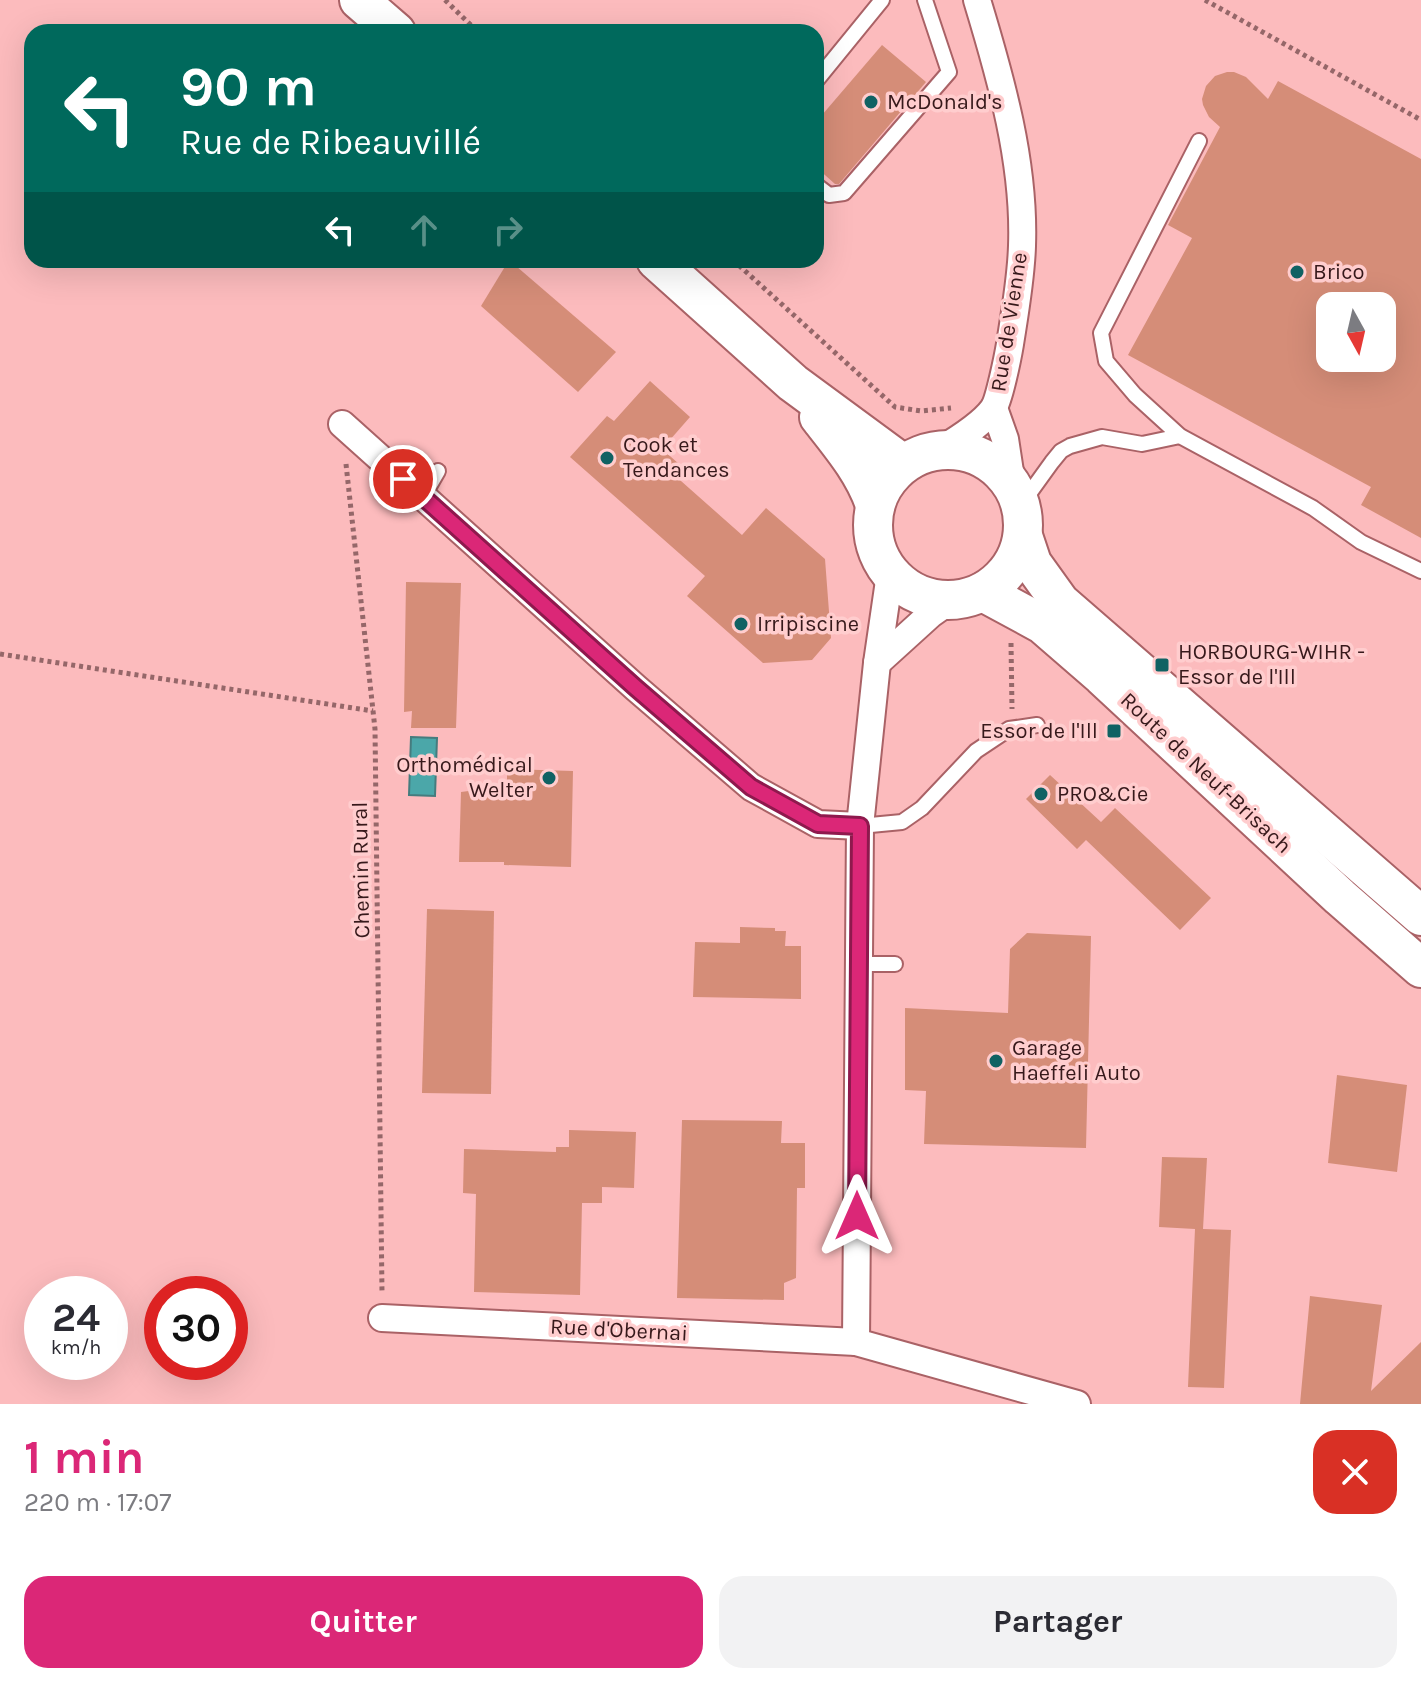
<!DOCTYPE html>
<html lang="fr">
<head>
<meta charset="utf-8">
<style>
  body { margin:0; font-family:Karla,sans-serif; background:#f2f2f3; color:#2b2b33; height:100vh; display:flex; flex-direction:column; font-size:30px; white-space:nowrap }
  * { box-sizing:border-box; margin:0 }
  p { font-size:26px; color:#7c7c81 }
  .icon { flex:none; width:44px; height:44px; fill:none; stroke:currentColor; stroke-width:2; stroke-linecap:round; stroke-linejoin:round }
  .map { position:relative; height:1404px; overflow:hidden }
  .panel { display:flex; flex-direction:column; background:#fff; flex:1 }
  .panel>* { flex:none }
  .top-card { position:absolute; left:24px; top:24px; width:800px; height:244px; border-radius:24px; box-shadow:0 8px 32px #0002; background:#00695c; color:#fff; overflow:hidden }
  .needle { width:52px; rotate:172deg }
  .tools { position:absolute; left:1316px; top:292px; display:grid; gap:16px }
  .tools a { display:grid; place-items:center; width:80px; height:80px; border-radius:16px; background:#fff; box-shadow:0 8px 32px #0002; font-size:40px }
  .speed { position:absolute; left:24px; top:1276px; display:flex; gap:16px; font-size:40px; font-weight:700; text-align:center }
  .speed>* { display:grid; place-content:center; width:104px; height:104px; border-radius:50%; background:#fff; box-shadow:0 8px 32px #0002; line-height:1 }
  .speed small { font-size:20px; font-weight:400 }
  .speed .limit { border:12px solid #d22; background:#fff; color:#111 }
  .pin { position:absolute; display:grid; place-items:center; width:68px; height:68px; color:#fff; margin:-34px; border:4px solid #fff; border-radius:50%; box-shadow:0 2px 8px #0007 }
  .me { position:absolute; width:88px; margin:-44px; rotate:0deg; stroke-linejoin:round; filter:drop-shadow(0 0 6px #0008) }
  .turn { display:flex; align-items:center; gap:28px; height:168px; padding:0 24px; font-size:36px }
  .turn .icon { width:104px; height:104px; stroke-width:2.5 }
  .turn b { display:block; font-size:56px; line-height:68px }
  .lanes { display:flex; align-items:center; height:76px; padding:0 24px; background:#0003; justify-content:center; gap:40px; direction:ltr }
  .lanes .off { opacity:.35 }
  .round { display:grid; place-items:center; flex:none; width:84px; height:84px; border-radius:24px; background:#f2f2f3 }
  .head { display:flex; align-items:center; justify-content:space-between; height:136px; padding:0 24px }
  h1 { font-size:48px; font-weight:700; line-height:60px; color:#db2777 }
  .button { display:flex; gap:16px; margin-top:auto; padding:16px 24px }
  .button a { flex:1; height:92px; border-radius:24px; background:#db2777; color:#fff; font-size:32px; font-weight:700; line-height:92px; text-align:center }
  .button a+a { background:#f2f2f3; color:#2b2b33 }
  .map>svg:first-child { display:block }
  .water { fill:#4ba7a9; stroke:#457c7e; stroke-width:2 }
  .building { fill:#d58d78; fill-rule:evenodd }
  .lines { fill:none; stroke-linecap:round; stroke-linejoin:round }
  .service-casing { stroke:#aa6266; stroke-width:18 }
  .minor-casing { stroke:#aa6266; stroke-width:30 }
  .secondary-casing { stroke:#aa6266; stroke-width:42 }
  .path { stroke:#956769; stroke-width:5; stroke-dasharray:4 4; stroke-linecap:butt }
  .service { stroke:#fff; stroke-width:14 }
  .minor { stroke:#fff; stroke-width:26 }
  .secondary { stroke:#fff; stroke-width:38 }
  .route-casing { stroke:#8e194d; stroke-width:20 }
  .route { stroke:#db2777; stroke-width:14 }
  .poi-dot { fill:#106263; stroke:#ffcdce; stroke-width:3 }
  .labels { text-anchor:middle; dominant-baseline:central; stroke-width:7; stroke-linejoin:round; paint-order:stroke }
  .poi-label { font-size:22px; fill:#37191b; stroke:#ffcdce; text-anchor:start }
  .street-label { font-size:22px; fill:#37191b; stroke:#ffcdce }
</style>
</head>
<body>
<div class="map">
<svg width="1421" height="1404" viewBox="0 0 1421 1404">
  <rect width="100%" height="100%" fill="#fcbbbd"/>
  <!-- water -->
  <polygon class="water" points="411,737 437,738 435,796 409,795"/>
  <!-- building -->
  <g class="building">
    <polygon points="882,45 926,82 839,184 835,184 816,167 816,122"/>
    <path d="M 1227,72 L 1234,72 L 1246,77 L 1268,99 L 1278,81 L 1421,159 L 1421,538 L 1361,505 L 1371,487 L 1128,355 L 1192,238 L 1168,225 L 1220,127 L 1209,117 L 1203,105 L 1202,99 L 1206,86 L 1215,76 ZM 1330,306 L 1382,306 L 1382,358 L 1330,358 Z"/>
    <polygon points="509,260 616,352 578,392 481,306"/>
    <polygon points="650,381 690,417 662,449 679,464 672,473 742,535 766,508 825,559 831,638 812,660 763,663 687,596 705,576 570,457 607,416 614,421"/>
    <polygon points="406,582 461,583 456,728 411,728 412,711 404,712"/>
    <polygon points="507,769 573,771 571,867 504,865 504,862 459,862 461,792 507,786"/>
    <polygon points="1050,775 1101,822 1115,808 1211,898 1180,930 1086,840 1077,849 1026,799"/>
    <polygon points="427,909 494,911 491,1094 422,1093"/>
    <polygon points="740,927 775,928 775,931 786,931 785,946 801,946 801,999 693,997 695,942 740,943"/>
    <polygon points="1027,933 1091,936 1086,1148 924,1144 926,1091 905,1090 905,1008 1008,1013 1010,949"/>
    <polygon points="1337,1075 1407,1085 1397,1172 1328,1163"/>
    <polygon points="682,1120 782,1121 781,1143 805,1143 805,1188 797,1188 796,1278 784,1283 784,1300 677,1298"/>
    <polygon points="569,1130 636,1132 634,1188 602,1187 602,1203 582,1203 580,1295 474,1292 476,1194 463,1193 464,1149 556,1152 556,1147 569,1147"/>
    <polygon points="1162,1157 1207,1158 1203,1229 1231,1230 1224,1388 1188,1387 1195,1229 1159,1227"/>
    <polygon points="1310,1296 1382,1305 1371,1391 1421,1342 1421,1404 1300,1404"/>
  </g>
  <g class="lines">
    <!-- service casing -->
    <g class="service-casing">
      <g id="service">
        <polyline points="816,81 882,0"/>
        <polyline points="1199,141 1101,333 1106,361 1135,395 1180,436 1313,508 1361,542 1421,571"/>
        <polyline points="816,185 829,195 844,193 949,72 925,0"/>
        <polyline points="423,497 438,471"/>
        <polyline points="1021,505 1052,462 1061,451 1070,446 1102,437 1142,444 1180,436"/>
        <polyline points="860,826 902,822 922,808 976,751 1009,729 1037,725"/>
        <polyline points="859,964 895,964"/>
      </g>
    </g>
    <!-- minor casing -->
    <g class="minor-casing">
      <g id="minor">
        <polyline points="994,408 1005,439 1012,485"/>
        <polyline points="342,424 636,688 751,787 818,824 860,826"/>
        <path d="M 940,450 C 955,441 983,423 993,409 C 999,401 1008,356 1010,344 C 1015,312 1021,279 1022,246 C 1025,163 1001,79 977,0"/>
        <polyline points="890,574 877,663 860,826 856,1342 1077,1404"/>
        <polyline points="877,663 931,614 951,600"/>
        <polyline points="382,1318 856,1342"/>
      </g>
    </g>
    <!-- secondary casing -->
    <g class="secondary-casing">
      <g id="secondary">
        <polyline points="359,0 396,32"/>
        <polyline points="656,260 793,383 903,464"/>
        <path d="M 819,417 C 841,445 864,472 875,505"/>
        <circle cx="948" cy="525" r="75"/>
        <polyline points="1023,536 1032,563 1060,602 1421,916"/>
        <polyline points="983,592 1042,624 1102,676 1340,897 1421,968"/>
      </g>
    </g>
    <!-- path -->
    <g class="path">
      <polyline points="445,0 478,32"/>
      <polyline points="1205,0 1421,120"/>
      <polyline points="733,260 895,407 921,411 951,408"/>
      <polyline points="346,464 375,729 382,1293"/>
      <polyline points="1011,643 1012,709"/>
      <polyline points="0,654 373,711"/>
    </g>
    <!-- service -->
    <use href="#service" class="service"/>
    <!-- minor -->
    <use href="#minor" class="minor"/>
    <!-- secondary -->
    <use href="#secondary" class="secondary"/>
  </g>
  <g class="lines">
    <!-- route casing -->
    <g class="route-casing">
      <polyline id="route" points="403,479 636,688 751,787 818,824 860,826 857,1216"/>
    </g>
    <!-- route -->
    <use href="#route" class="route"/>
  </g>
  <!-- markers -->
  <g class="poi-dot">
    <circle cx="871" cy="102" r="8"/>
    <circle cx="1297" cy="272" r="8"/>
    <circle cx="607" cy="458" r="8"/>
    <circle cx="741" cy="624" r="8"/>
    <rect x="1154" y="657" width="16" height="16" rx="4"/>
    <rect x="1106" y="723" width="16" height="16" rx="4"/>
    <circle cx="549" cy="778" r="8"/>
    <circle cx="1041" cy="794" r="8"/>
    <circle cx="996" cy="1061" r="8"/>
  </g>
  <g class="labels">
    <!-- poi labels -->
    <g class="poi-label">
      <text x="887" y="102">McDonald's</text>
      <text x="1313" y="272">Brico</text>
      <text x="623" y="445">Cook et<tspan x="623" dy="25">Tendances</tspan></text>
      <text x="757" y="624">Irripiscine</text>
      <text x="1178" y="652">HORBOURG-WIHR -<tspan x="1178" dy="25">Essor de l'Ill</tspan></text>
      <text x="1098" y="731" text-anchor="end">Essor de l'Ill</text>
      <text x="533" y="765" text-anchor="end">Orthomédical<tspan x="533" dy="25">Welter</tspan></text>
      <text x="1057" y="794">PRO&amp;Cie</text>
      <text x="1012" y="1048">Garage<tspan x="1012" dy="25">Haeffeli Auto</tspan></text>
    </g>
    <!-- street labels -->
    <g class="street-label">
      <text transform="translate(1009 322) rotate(-81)">Rue de Vienne</text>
      <text transform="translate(1206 773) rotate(43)">Route de Neuf-Brisach</text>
      <text transform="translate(361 870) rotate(-91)">Chemin Rural</text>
      <text transform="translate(619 1330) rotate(3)">Rue d'Obernai</text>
    </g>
  </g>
</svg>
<div class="tools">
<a><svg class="needle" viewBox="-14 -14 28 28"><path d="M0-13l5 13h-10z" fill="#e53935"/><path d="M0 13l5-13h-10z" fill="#7c7c81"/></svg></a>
</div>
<div class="speed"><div>24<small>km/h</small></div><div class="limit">30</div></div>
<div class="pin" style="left:403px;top:479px;background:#d93025"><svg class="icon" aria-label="arrive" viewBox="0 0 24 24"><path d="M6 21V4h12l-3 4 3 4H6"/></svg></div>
<svg class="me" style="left:857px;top:1216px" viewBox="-20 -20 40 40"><path d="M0-17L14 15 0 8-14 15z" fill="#db2777" stroke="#fff" stroke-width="4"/></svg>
<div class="top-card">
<div class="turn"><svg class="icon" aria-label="left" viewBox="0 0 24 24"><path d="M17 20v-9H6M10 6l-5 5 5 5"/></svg><div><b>90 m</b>Rue de Ribeauvillé</div></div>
<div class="lanes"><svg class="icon" aria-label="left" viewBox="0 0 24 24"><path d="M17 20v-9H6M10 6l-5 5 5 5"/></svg><svg class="icon off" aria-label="ahead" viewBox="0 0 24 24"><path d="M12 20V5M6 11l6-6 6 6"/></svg><svg class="icon off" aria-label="right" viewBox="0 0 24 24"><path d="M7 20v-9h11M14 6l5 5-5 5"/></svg></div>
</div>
</div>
<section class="panel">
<div class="head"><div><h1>1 min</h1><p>220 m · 17:07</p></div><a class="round" style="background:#d93025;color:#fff"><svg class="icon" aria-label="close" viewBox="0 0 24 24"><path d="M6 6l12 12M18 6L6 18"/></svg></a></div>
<div class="button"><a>Quitter</a><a>Partager</a></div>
</section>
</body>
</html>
